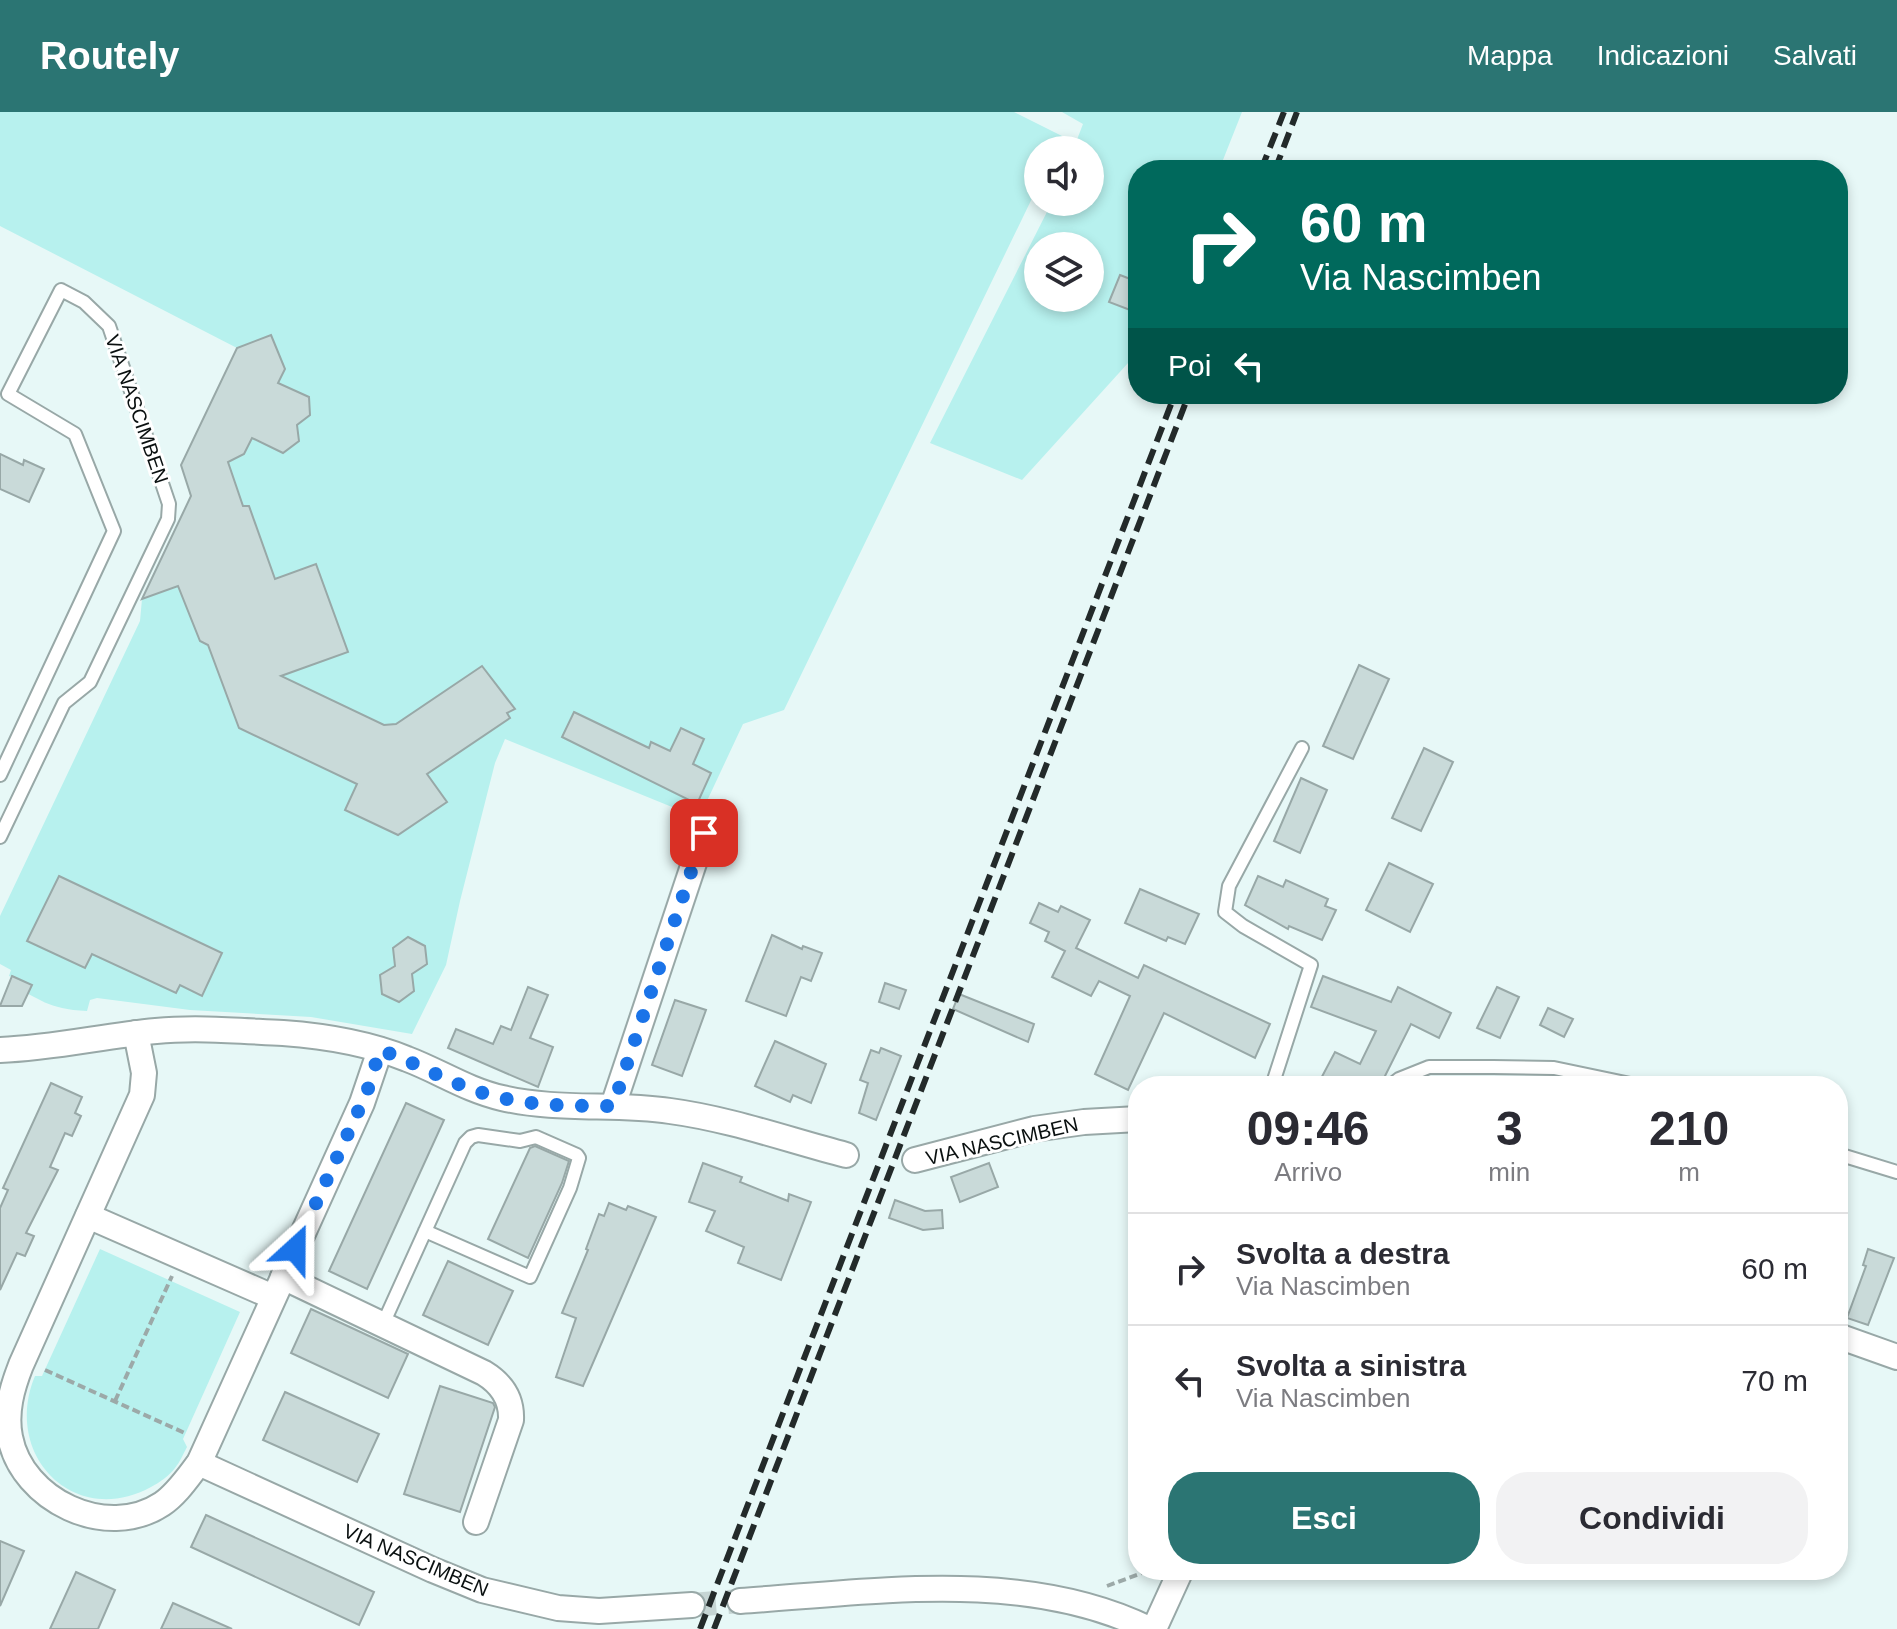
<!DOCTYPE html>
<html lang="it">
<head>
<meta charset="utf-8">
<style>
  body { margin:0; font-family:Helvetica,sans-serif; background:#f2f2f3; color:#2b2b33; height:100vh; display:flex; flex-direction:column; font-size:30px; white-space:nowrap }
  * { box-sizing:border-box; margin:0 }
  p { font-size:26px; color:#7c7c81 }
  .icon { flex:none; width:44px; height:44px; fill:none; stroke:currentColor; stroke-width:2; stroke-linecap:round; stroke-linejoin:round }
  .map { position:relative; flex:1; overflow:hidden }
  .panel { position:absolute; left:1128px; top:964px; width:720px; height:504px; display:flex; flex-direction:column; background:#fff; border-radius:32px; box-shadow:0 4px 12px #0003 }
  .panel>* { flex:none }
  .banner { position:absolute; left:1128px; top:48px; width:720px; height:244px; border-radius:32px; box-shadow:0 4px 12px #0003; background:#00695c; color:#fff; overflow:hidden }
  .controls { position:absolute; left:1024px; top:24px; display:grid; gap:16px }
  .controls a { display:grid; place-items:center; width:80px; height:80px; border-radius:50%; background:#fff; box-shadow:0 4px 12px #0003; font-size:40px }
  .pin { position:absolute; display:grid; place-items:center; width:68px; height:68px; color:#fff; margin:-34px; border-radius:16px; box-shadow:0 4px 12px #0006 }
  .me { position:absolute; width:88px; margin:-44px; rotate:24deg; stroke-linejoin:round; filter:drop-shadow(0 0 6px #0008) }
  .turn { display:flex; align-items:center; gap:28px; height:168px; padding:0 40px; font-size:36px }
  .turn .icon { width:104px; height:104px; stroke-width:2.5 }
  .turn b { display:block; font-size:56px; line-height:68px }
  .then { display:flex; align-items:center; height:76px; padding:0 40px; background:#0003; gap:16px; font-size:30px }
  .eta { display:flex; justify-content:space-evenly; align-items:center; height:136px; text-align:center }
  .eta b { font-size:48px; font-weight:700; line-height:56px }
  .button { display:flex; gap:16px; margin-top:auto; padding:16px 40px }
  .button a { flex:1; height:92px; border-radius:32px; background:#2b7573; color:#fff; font-size:32px; font-weight:700; line-height:92px; text-align:center }
  .button a+a { background:#f2f2f3; color:#2b2b33 }
  ul { padding:0; list-style:none }
  li { display:flex; align-items:center; gap:24px; height:112px; padding:0 40px; border-top:2px solid #e1e1e2 }
  li div { flex:1 }
  li b { display:block; font-size:30px }
  li em { font-style:normal }
  header { display:flex; align-items:center; gap:48px; box-sizing:border-box; height:112px; padding:0 40px; background:#2b7573; color:#fff }
  header strong { font-size:38px }
  nav { display:flex; gap:44px; margin-inline-start:auto; font-size:28px }
  .map>svg:first-child { display:block }
  .green { fill:#b7f1ee; fill-rule:evenodd }
  .building { fill:#c9dad9; stroke:#98a8a7; stroke-width:2 }
  .lines { fill:none; stroke-linecap:round; stroke-linejoin:round }
  .minor-tunnel { stroke:#c6d5d4; stroke-width:24; stroke-dasharray:24 12; stroke-linecap:butt }
  .service-casing { stroke:#98a8a7; stroke-width:16 }
  .minor-casing { stroke:#98a8a7; stroke-width:28 }
  .path { stroke:#9ca9a8; stroke-width:4; stroke-dasharray:8 4; stroke-linecap:butt }
  .service { stroke:#fff; stroke-width:12 }
  .minor { stroke:#fff; stroke-width:24 }
  .rail { stroke:#232a2a; stroke-width:6; stroke-dasharray:16 8; stroke-linecap:butt }
  .route { stroke:#1a73e8; stroke-width:14; stroke-dasharray:0 25.2 }
  .labels { text-anchor:middle; dominant-baseline:central; stroke-width:6; stroke-linejoin:round; paint-order:stroke }
  .street-label { font-size:20px; fill:#0a1010; stroke:#fff }
</style>
</head>
<body>
<header>
<strong>Routely</strong>
<nav><a>Mappa</a><a>Indicazioni</a><a>Salvati</a></nav>
</header>
<div class="map">
<svg width="1897" height="1517" viewBox="0 0 1897 1517">
  <rect width="100%" height="100%" fill="#e7f8f7"/>
  <!-- green -->
  <g class="green">
    <path d="M 0,0 L 1014,0 L 1062,24 L 1055,38 L 1038,38 L 1038,74 L 784,598 L 743,612 L 699,706 L 505,627 L 495,651 L 460,789 L 446,853 L 412,922 L 311,905 L 190,898 L 97,886 L 90,888 L 87,899 C 46,897 42,887 8,872 L 12,865 L 9,864 L 11,858 L 0,852 L 0,804 L 140,509 L 142,487 L 191,384 L 181,353 L 237,236 L 0,114 Z"/>
    <path d="M 1062,0 L 1242,0 L 1219,58 L 1138,58 L 1138,240 L 1022,368 L 930,331 L 1052,90 L 1090,90 L 1090,38 L 1073,38 L 1083,12 ZM 1038,134 L 1090,134 L 1090,186 L 1038,186 Z"/>
    <path d="M 100,1137 L 240,1200 L 183,1327 L 187,1335 C 183,1342 180,1350 175,1356 C 169,1364 159,1371 151,1375 C 74,1417 2,1343 35,1264 L 42,1264 Z"/>
  </g>
  <!-- building -->
  <g class="building">
    <polygon points="1120,163 1138,170 1138,201 1109,190"/>
    <polygon points="271,223 285,257 278,271 309,285 310,303 297,313 299,329 283,341 252,326 244,342 228,350 243,394 249,394 275,467 316,452 348,540 281,564 384,613 396,612 482,554 515,597 507,601 510,606 427,662 447,690 398,723 345,698 357,672 239,616 208,533 200,529 178,474 142,487 191,384 181,353 237,236"/>
    <polygon points="0,342 23,353 24,348 44,357 29,390 0,377"/>
    <polygon points="1359,553 1389,567 1353,647 1323,634"/>
    <polygon points="574,600 649,636 651,630 670,639 681,616 704,627 693,652 711,661 697,692 562,625"/>
    <polygon points="1424,636 1453,650 1421,719 1392,706"/>
    <polygon points="1301,666 1327,678 1300,741 1274,729"/>
    <polygon points="1389,751 1433,772 1410,820 1366,798"/>
    <polygon points="59,764 222,841 202,884 180,873 176,881 92,842 85,856 27,829"/>
    <polygon points="1258,764 1283,775 1286,768 1328,787 1325,794 1336,798 1322,828 1289,814 1288,817 1245,793"/>
    <polygon points="1140,777 1199,802 1185,832 1168,825 1166,829 1125,811"/>
    <polygon points="1039,791 1058,800 1061,794 1090,808 1076,836 1138,866 1144,853 1270,912 1255,946 1164,901 1128,978 1095,962 1130,884 1099,869 1091,884 1052,865 1065,839 1045,829 1049,820 1030,811"/>
    <polygon points="772,823 802,837 803,834 822,841 811,869 801,865 786,904 746,889"/>
    <polygon points="408,825 425,834 427,852 412,862 414,879 399,890 382,882 380,863 395,854 393,836"/>
    <polygon points="12,864 32,873 22,894 0,894"/>
    <polygon points="1323,864 1391,890 1398,875 1451,901 1439,926 1411,912 1380,974 1317,974 1335,940 1360,952 1376,919 1311,895"/>
    <polygon points="885,871 906,878 899,897 879,890"/>
    <polygon points="528,875 548,883 530,926 553,935 538,975 448,936 456,917 493,932 501,914 511,918"/>
    <polygon points="1497,875 1519,885 1500,926 1477,916"/>
    <polygon points="959,882 1034,912 1028,930 953,897"/>
    <polygon points="675,888 706,898 682,964 652,953"/>
    <polygon points="1548,896 1573,907 1564,925 1540,913"/>
    <polygon points="775,929 826,952 811,991 793,983 790,990 755,974"/>
    <polygon points="881,936 901,944 876,1008 859,1001 868,971 860,968 871,938 879,941"/>
    <polygon points="51,971 82,985 75,1001 81,1004 72,1024 65,1021 50,1055 58,1058 26,1121 34,1124 25,1144 17,1141 0,1178 0,1096 8,1078 3,1076"/>
    <polygon points="406,991 444,1008 367,1177 329,1159"/>
    <polygon points="535,1034 569,1049 562,1071 528,1146 488,1127 530,1036"/>
    <polygon points="703,1051 742,1065 740,1070 788,1089 789,1082 811,1090 781,1168 738,1151 744,1135 706,1119 715,1099 689,1090"/>
    <polygon points="989,1051 998,1075 960,1090 951,1065"/>
    <polygon points="895,1088 925,1099 942,1098 943,1116 923,1118 889,1106"/>
    <polygon points="609,1091 626,1098 628,1094 656,1105 583,1274 556,1265 576,1206 562,1201 588,1138 586,1137 599,1102 604,1104"/>
    <polygon points="1868,1137 1894,1146 1868,1213 1847,1206 1866,1154 1863,1153"/>
    <polygon points="448,1149 513,1179 488,1233 423,1203"/>
    <polygon points="311,1197 408,1242 388,1286 291,1241"/>
    <polygon points="440,1274 493,1291 495,1295 460,1400 404,1382"/>
    <polygon points="285,1280 379,1322 357,1370 263,1328"/>
    <polygon points="206,1403 374,1480 359,1513 191,1435"/>
    <polygon points="0,1429 24,1439 0,1494"/>
    <polygon points="76,1460 115,1478 98,1517 50,1517"/>
    <polygon points="173,1491 232,1517 161,1517"/>
  </g>
  <g class="lines">
    <!-- minor-tunnel -->
    <polyline class="minor-tunnel" points="692,1493 740,1489"/>
    <!-- service casing -->
    <g class="service-casing">
      <g id="service">
        <polyline points="0,663 114,419 75,322 8,282 61,178 84,190 109,214 169,392 168,407 90,570 64,591 0,725"/>
        <polyline points="1272,974 1311,853 1243,814 1225,800 1229,774 1302,636"/>
        <polyline points="1390,974 1399,967 1429,955 1493,955 1554,956 1640,974"/>
        <polyline points="1838,1042 1897,1060"/>
        <polyline points="383,1212 465,1031 471,1025 478,1023 520,1029 536,1025 577,1043 579,1046 570,1076 530,1165 425,1119"/>
      </g>
    </g>
    <!-- minor casing -->
    <g class="minor-casing">
      <g id="minor">
        <path d="M 136,921 L 144,961 L 142,983 L 21,1253 C 12,1276 5,1300 10,1325 C 22,1388 106,1429 162,1392 C 177,1382 188,1365 199,1351 L 362,991 L 380,938"/>
        <path d="M 0,938 C 53,936 103,924 156,919 C 197,915 241,919 283,921 C 325,924 368,931 407,947 C 439,959 467,978 502,986 C 557,999 614,991 670,999 C 730,1007 788,1028 846,1043"/>
        <polyline points="613,994 704,721"/>
        <polyline points="915,1048 1034,1017 1084,1010 1138,1007"/>
        <polyline points="88,1104 273,1185"/>
        <path d="M 283,1165 L 484,1261 C 502,1272 512,1287 511,1308 L 476,1410"/>
        <polyline points="1838,1224 1897,1245"/>
        <polyline points="199,1351 433,1458 482,1478 558,1496 599,1499 692,1493"/>
        <path d="M 740,1489 C 874,1480 1025,1456 1149,1517"/>
        <polyline points="1154,1517 1181,1458"/>
      </g>
    </g>
    <!-- path -->
    <g class="path">
      <polyline points="45,1258 187,1322"/>
      <polyline points="115,1289 172,1164"/>
      <polyline points="1107,1474 1150,1458"/>
    </g>
    <!-- service -->
    <use href="#service" class="service"/>
    <!-- minor -->
    <use href="#minor" class="minor"/>
    <!-- rail -->
    <g class="rail">
      <polyline points="1261,58 1284,0"/>
      <polyline points="1275,58 1297,0"/>
      <polyline points="700,1517 1175,282"/>
      <polyline points="714,1517 1189,282"/>
    </g>
  </g>
  <g class="lines">
    <!-- route -->
    <path class="route" d="M 295,1137 L 367,980 L 380,938 C 415,950 447,970 483,981 C 525,994 569,994 613,994 L 704,721"/>
  </g>
  <g class="labels">
    <!-- street labels -->
    <g class="street-label">
      <text transform="translate(137 297) rotate(71)">VIA NASCIMBEN</text>
      <text transform="translate(1002 1029) rotate(-13)">VIA NASCIMBEN</text>
      <text transform="translate(416 1448) rotate(23)">VIA NASCIMBEN</text>
    </g>
  </g>
</svg>
<div class="controls">
<a><svg class="icon" aria-label="sound" viewBox="0 0 24 24"><path d="M4 9h4l5-4v14l-5-4H4zM17 9q2 3 0 6"/></svg></a>
<a><svg class="icon" aria-label="layers" viewBox="0 0 24 24"><path d="M12 4l9 5-9 5-9-5zM3 14l9 5 9-5"/></svg></a>
</div>
<div class="pin" style="left:704px;top:721px;background:#d93025"><svg class="icon" aria-label="arrive" viewBox="0 0 24 24"><path d="M6 21V4h12l-3 4 3 4H6"/></svg></div>
<svg class="me" style="left:295px;top:1137px" viewBox="-20 -20 40 40"><path d="M0-17L14 15 0 8-14 15z" fill="#1a73e8" stroke="#fff" stroke-width="4"/></svg>
<div class="banner">
<div class="turn"><svg class="icon" aria-label="right" viewBox="0 0 24 24"><path d="M7 20v-9h11M14 6l5 5-5 5"/></svg><div><b>60 m</b>Via Nascimben</div></div>
<div class="then">Poi<svg class="icon" aria-label="left" viewBox="0 0 24 24"><path d="M17 20v-9H6M10 6l-5 5 5 5"/></svg></div>
</div>
<section class="panel">
<div class="eta">
<div><b>09:46</b><p>Arrivo</p></div>
<div><b>3</b><p>min</p></div>
<div><b>210</b><p>m</p></div>
</div>
<ul>
<li><svg class="icon" aria-label="right" viewBox="0 0 24 24"><path d="M7 20v-9h11M14 6l5 5-5 5"/></svg><div><b>Svolta a destra</b><p>Via Nascimben</p></div><em>60 m</em></li>
<li><svg class="icon" aria-label="left" viewBox="0 0 24 24"><path d="M17 20v-9H6M10 6l-5 5 5 5"/></svg><div><b>Svolta a sinistra</b><p>Via Nascimben</p></div><em>70 m</em></li>
</ul>
<div class="button"><a>Esci</a><a>Condividi</a></div>
</section>
</div>
</body>
</html>
